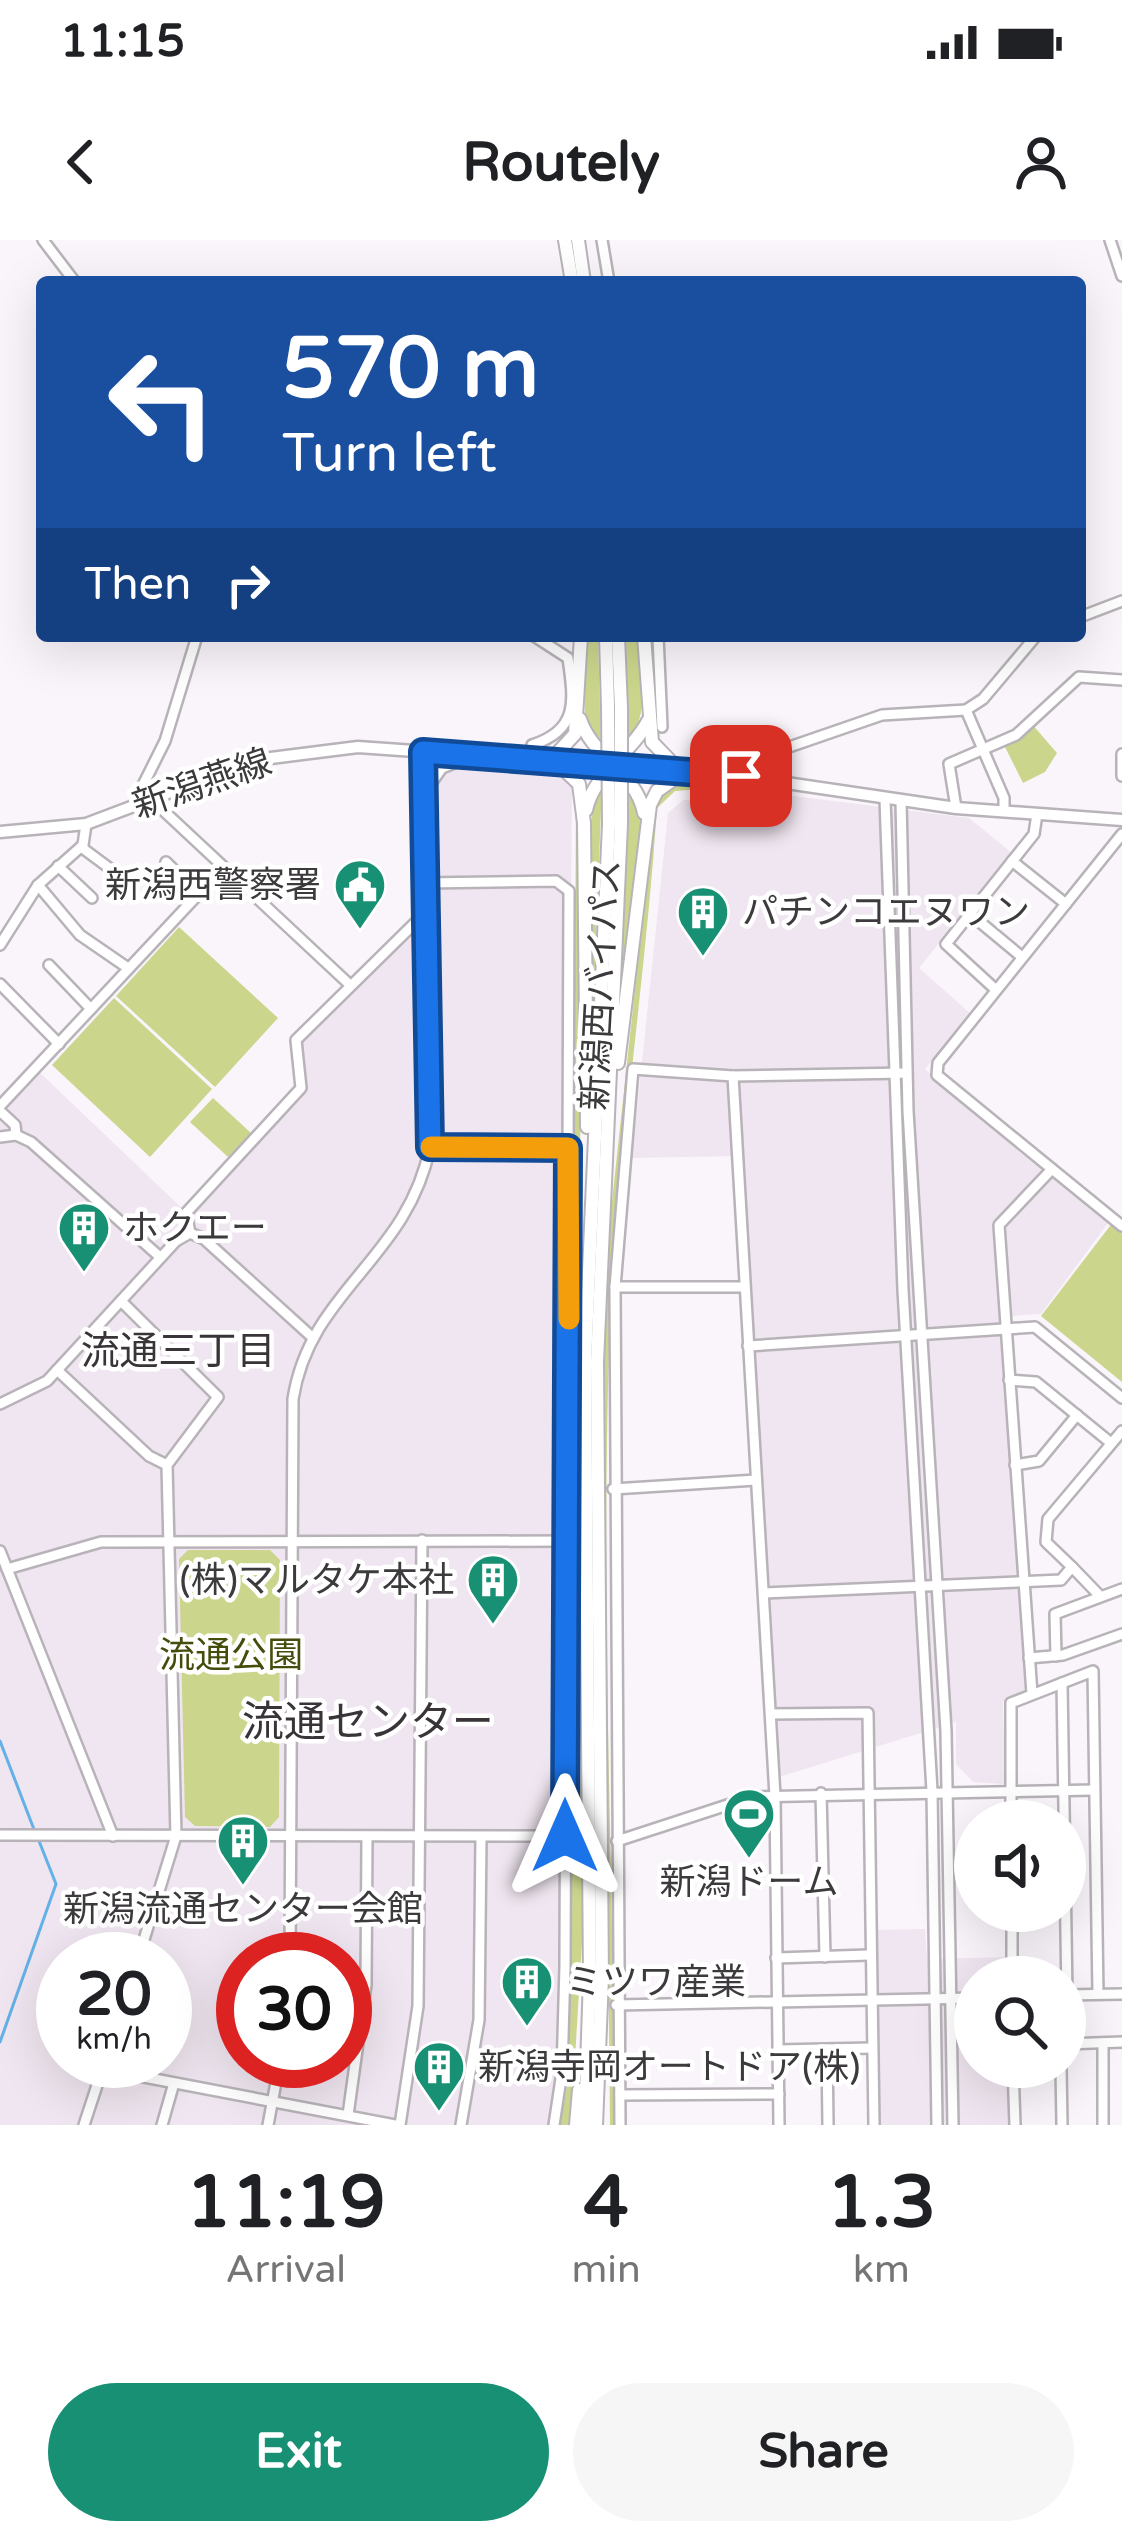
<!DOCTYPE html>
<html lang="en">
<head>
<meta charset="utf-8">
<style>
  body { margin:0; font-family:"Varela Round","Noto Sans JP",sans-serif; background:#f6f6f6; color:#202124; height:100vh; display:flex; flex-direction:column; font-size:45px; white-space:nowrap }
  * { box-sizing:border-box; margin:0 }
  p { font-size:39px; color:#757577 }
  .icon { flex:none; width:66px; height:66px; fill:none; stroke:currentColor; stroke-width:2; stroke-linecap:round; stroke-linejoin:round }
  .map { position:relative; height:1885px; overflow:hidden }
  .side { display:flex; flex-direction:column; background:#fff; flex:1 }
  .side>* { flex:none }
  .banner { position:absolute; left:36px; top:36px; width:1050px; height:366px; border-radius:12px; box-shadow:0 12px 48px #0002; background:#1a4fa0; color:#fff; overflow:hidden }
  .fabs { position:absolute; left:954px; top:1560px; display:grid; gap:24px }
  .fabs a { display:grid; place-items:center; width:132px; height:132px; border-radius:50%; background:#fff; box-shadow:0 12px 48px #0002; font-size:60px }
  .speed { position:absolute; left:36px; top:1692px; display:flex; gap:24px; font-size:60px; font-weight:700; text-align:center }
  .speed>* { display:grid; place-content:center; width:156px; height:156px; border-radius:50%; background:#fff; box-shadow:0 12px 48px #0002; line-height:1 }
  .speed small { font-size:30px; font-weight:400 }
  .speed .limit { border:18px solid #d22; background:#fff; color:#111 }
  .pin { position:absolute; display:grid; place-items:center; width:102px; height:102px; color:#fff; margin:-51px; border-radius:24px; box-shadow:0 6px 18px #0006 }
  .me { position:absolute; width:132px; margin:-66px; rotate:0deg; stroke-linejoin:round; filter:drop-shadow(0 0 9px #0008) }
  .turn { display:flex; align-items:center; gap:42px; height:252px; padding:0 48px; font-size:54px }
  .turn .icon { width:156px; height:156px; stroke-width:2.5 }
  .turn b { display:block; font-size:84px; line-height:102px }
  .then { display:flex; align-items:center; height:114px; padding:0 48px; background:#0003; gap:24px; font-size:45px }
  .eta { display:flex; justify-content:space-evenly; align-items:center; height:204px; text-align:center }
  .eta b { font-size:72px; font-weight:800; line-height:84px }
  .action { display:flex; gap:24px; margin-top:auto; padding:24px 48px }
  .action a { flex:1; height:138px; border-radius:72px; background:#179074; color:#fff; font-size:48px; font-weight:800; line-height:138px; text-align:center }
  .action a+a { background:#f6f6f6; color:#202124 }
  .status { display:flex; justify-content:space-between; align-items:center; height:84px; padding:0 60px; background:#fff; direction:ltr }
  .status svg { height:33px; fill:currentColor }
  header { display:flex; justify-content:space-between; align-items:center; height:156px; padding:0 48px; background:#fff; font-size:54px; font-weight:800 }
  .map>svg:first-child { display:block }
  .built { fill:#f0e6f1; fill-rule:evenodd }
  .green { fill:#cbd68c }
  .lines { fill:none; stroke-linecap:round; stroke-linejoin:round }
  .stream { stroke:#64b1e7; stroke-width:3 }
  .minor-casing { stroke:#b8b3b8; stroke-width:14 }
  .major-casing { stroke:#b8b3b8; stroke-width:15 }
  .highway-casing { stroke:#b8b3b8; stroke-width:16 }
  .minor { stroke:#fff; stroke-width:9 }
  .major { stroke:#fff; stroke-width:10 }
  .highway { stroke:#fff; stroke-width:12 }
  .highway-bridge-casing { stroke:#b8b3b8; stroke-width:16; stroke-linecap:butt }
  .highway-bridge { stroke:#fff; stroke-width:12 }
  .route-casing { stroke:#114b97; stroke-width:30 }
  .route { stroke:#1a73e8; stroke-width:21 }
  .slow { stroke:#f59e0b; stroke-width:21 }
  .labels { text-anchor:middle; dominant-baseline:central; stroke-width:9; stroke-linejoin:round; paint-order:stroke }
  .street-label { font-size:36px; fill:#3c3a3c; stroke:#fff }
  .poi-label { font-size:36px; fill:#3c3a3c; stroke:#fff; text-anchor:start }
  .park-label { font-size:36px; fill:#464c0b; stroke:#fff }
  .neighbourhood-label { font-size:39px; fill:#383438; stroke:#fff }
  .quarter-label { font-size:42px; fill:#383438; stroke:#fff }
</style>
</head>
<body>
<div class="status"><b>11:15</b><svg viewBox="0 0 49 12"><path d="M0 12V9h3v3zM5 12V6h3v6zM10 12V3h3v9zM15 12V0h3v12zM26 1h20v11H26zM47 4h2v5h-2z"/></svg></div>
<header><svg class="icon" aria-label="back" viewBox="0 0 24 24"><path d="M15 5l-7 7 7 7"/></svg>Routely<svg class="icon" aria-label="person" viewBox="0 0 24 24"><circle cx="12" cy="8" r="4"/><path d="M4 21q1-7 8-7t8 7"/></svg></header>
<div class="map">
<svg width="1122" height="1885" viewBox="0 0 1122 1885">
  <rect width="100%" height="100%" fill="#faf5fb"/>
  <!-- built -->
  <g class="built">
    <path d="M 454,518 L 529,520 L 572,535 L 564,1809 L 552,1885 L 0,1885 L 0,871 L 35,828 L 186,972 L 301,848 L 296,800 L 424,674 L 422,557 ZM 63,1719 L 165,1719 L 165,1821 L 63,1821 ZM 243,1719 L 345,1719 L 345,1821 L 243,1821 Z"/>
    <polygon points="715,546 969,578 1012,613 919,728 971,774 925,829 1108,983 1041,1074 1009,1076 1032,1450 1003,1462 1005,1544 973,1542 956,1524 956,1482 776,1538 739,916 632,918 668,573 683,560 702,560"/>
    <polygon points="925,1689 927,1719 1008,1717 1008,1737 975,1737 975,1827 1009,1827 1010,1885 878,1885 873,1690"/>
  </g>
  <!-- green -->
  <g class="green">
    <polygon points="585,396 598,396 601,509 585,483"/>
    <path d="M 626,396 L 641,396 C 645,436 648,472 628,507 Z"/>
    <polygon points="1031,483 1057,513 1045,532 1023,543 1003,503"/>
    <path d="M 685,542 L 699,543 L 702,549 L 675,551 L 657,568 C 645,750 615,929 609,1112 C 601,1369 613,1628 615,1885 L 610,1885 L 603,1178 L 607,1007 L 655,566 L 665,547 Z"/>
    <polygon points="628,543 642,567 641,599 621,755"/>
    <path d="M 602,545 L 592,800 C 591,737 575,597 602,545 Z"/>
    <polygon points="576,548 582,789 575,1230 583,1685 571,1885 560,1885 569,1836 570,1761"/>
    <polygon points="179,687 278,778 215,847 116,756"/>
    <polygon points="114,758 212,849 150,917 52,825"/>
    <polygon points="213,858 251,893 228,917 190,882"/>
    <polygon points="1113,982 1122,989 1122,1142 1041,1076"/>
    <polygon points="188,1310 270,1310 280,1320 279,1577 270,1587 195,1586 185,1577 179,1319"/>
  </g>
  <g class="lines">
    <!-- stream -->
    <g class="stream">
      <polyline points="0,1501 35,1592"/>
      <polyline points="0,1802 56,1644 39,1601"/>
    </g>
    <!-- minor casing -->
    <g class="minor-casing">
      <g id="minor">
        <polyline points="43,0 75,42"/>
        <polyline points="602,0 609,42"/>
        <polyline points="1110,0 1122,36"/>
        <polyline points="1080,377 1122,361"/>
        <polyline points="658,396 662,487"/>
        <polyline points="966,470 1004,558 1004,571"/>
        <polyline points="1122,514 1122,536"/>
        <path d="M 529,520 L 532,505 C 579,490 574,461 568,418 L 534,396"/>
        <polyline points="712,532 710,511 766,515 882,475 966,470 983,459 1036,396"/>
        <polyline points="422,556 442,528 471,516"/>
        <polyline points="885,559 903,1050 932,1551 937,1885"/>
        <polyline points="152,560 349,744"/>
        <polyline points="901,561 908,871 946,1491 953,1885"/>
        <polyline points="147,563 143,545 165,501 197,396"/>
        <polyline points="956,568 949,524 1016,495 1079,437 1122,440"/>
        <polyline points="81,607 120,636"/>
        <polyline points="1012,621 1066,664"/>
        <polyline points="166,622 198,654"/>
        <polyline points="58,626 92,658"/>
        <polyline points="425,643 556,641 569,651 565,1726 562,1832 554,1885"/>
        <polyline points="38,645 80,695 128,728"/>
        <polyline points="969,673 1022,717"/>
        <polyline points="0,705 38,645 83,605 86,584"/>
        <polyline points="49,725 91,769"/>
        <polyline points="0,744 59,804"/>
        <polyline points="995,749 946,704 1034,594 1037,574"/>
        <polyline points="733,836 775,1556 779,1885"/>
        <polyline points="0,866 222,629"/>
        <polyline points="0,871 15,885 16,895"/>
        <polyline points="0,897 16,895 31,902 160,1017"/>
        <polyline points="430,907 568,908"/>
        <polyline points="1052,929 1122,986"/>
        <polyline points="190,993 186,973 301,848 296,800 424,674"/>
        <polyline points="190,993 204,999 312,1097"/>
        <polyline points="615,1047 744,1047"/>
        <polyline points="121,1061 218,1157 167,1225 176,1596 138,1719"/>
        <polyline points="748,1106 1035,1087 1122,1158"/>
        <polyline points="57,1130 149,1216 167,1225"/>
        <polyline points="1009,1140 1036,1142 1111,1203"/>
        <polyline points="0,1164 47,1141 176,1001 190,993"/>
        <polyline points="1015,1225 1039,1221 1077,1175"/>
        <polyline points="613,1249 756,1240"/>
        <polyline points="0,1311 113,1596"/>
        <polyline points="1072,1327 1100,1356"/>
        <polyline points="7,1329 101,1302 567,1301"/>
        <polyline points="764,1353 1061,1340 1072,1327 1046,1302 1048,1279 1122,1191"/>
        <polyline points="1056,1416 1055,1374 1122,1349"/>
        <polyline points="1029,1418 1063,1415 1122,1394"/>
        <polyline points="1062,1443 1067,1755"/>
        <polyline points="1032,1454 999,985 1052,929 937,835 938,823 1122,594"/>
        <polyline points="771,1474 868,1473 874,1885"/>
        <polyline points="821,1553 825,1717"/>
        <polyline points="1011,1581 1011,1463 1093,1431 1098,1754"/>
        <polyline points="0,1595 565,1596"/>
        <polyline points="617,1601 752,1557 1094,1550"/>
        <polyline points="1012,1671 1012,1737"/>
        <polyline points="776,1718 869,1715"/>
        <path d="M 290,1719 L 293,1159 C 310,1050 407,1020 430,907 L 423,512"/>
        <polyline points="1065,1755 1122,1754"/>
        <polyline points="616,1765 975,1758"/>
        <polyline points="1103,1803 1103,1885"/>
        <polyline points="1065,1804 1122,1802"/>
        <polyline points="827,1809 828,1885"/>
        <polyline points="778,1810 872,1808"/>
        <polyline points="1013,1827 1015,1885"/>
        <polyline points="1061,1827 1062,1885"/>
        <polyline points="102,1829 395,1885"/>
        <polyline points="620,1855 779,1854"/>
        <polyline points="348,1875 366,1745 367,1597"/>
        <polyline points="84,1885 105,1821"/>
        <polyline points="162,1885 174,1843"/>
        <polyline points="268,1885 280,1821"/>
        <polyline points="400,1885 418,1766 422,1300"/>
        <polyline points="461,1885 479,1780 481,1597"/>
        <polyline points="620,1885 615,1047 633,829 733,836 906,833"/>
      </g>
    </g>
    <!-- major casing -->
    <g class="major-casing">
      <polyline id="major" points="0,592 86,584 255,520 358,507 712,532 956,568 1122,580"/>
    </g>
    <!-- highway casing -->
    <g class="highway-casing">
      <g id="highway">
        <polyline points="565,0 572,42"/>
        <polyline points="578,0 584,42"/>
        <polyline points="606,396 608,468"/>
        <polyline points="618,396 621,468"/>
        <polyline points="644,396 652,502 679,530"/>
        <path d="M 580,479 C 592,517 636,532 644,573"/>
        <polyline points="551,520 575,494 581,396"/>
        <polyline points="555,521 579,544 584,583 587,887"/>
        <path d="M 586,570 C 594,533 631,514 648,481"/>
        <polyline points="618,823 650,565 657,551 685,531"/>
        <polyline points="576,1885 579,1850"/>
        <polyline points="585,1885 590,1738 585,1121 609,584"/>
        <polyline points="596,1885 602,1738 597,1122 621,584"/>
      </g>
    </g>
    <!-- minor -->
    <use href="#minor" class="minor"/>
    <!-- major -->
    <use href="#major" class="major"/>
    <!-- highway -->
    <use href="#highway" class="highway"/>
    <!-- highway-bridge casing -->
    <g class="highway-bridge-casing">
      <g id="highway-bridge">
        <polyline points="608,468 609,584"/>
        <polyline points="621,468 621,584"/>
      </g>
    </g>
    <!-- highway-bridge -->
    <use href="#highway-bridge" class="highway-bridge"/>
  </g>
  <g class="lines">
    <!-- route casing -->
    <g class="route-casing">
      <polyline id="route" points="565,1596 568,908 430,907 423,512 741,536"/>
    </g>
    <!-- route -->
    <use href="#route" class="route"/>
    <!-- slow -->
    <polyline class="slow" points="431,907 568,908 569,1079"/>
  </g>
  <!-- icons -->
  <defs>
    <g id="civic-pin" transform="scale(2.7)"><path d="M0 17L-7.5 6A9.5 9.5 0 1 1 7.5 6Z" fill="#179074" stroke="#fff"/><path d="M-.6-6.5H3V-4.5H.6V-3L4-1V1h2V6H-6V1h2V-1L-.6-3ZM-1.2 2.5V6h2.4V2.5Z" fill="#fff"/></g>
    <g id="building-pin" transform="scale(2.7)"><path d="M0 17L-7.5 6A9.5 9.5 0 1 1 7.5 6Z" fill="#179074" stroke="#fff"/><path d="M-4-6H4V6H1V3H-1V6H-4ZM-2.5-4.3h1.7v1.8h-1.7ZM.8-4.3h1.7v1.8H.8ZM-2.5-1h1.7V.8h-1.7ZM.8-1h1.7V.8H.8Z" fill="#fff"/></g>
    <g id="stadium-pin" transform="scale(2.7)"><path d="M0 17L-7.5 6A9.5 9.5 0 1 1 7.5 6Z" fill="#179074" stroke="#fff"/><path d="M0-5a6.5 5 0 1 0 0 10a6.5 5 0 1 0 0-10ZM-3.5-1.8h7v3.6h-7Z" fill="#fff"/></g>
  </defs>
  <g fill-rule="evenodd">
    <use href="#civic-pin" x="360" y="645"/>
    <use href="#building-pin" x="703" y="672"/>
    <use href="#building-pin" x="84" y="988"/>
    <use href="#building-pin" x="493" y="1340"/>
    <use href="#stadium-pin" x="749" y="1574"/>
    <use href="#building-pin" x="243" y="1601"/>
    <use href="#building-pin" x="527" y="1742"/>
    <use href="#building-pin" x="439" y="1827"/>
  </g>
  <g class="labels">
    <!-- street labels -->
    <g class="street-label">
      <text transform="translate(202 544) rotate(-19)">新潟燕線</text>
      <text transform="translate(601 745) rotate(-87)">新潟西バイパス</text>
    </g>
    <!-- poi labels -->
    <g class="poi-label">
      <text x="321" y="645" text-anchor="end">新潟西警察署</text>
      <text x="742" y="672">パチンコエヌワン</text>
      <text x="123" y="988">ホクエー</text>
      <text x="454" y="1340" text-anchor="end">(株)マルタケ本社</text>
      <text x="749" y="1642" text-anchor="middle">新潟ドーム</text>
      <text x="243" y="1669" text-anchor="middle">新潟流通センター会館</text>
      <text x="566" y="1742">ミツワ産業</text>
      <text x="478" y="1827">新潟寺岡オートドア(株)</text>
    </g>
    <!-- park labels -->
    <g class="park-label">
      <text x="231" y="1415">流通公園</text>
    </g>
    <!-- neighbourhood labels -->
    <g class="neighbourhood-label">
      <text x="178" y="1111">流通三丁目</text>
    </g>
    <!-- quarter labels -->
    <g class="quarter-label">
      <text x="368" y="1482">流通センター</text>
    </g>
  </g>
</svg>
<div class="fabs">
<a><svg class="icon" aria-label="sound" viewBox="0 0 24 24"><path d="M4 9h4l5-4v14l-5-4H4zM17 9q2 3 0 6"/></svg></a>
<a><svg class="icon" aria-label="search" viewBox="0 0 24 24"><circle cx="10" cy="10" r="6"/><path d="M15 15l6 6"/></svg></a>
</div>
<div class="speed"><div>20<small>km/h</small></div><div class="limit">30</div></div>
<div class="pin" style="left:741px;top:536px;background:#d93025"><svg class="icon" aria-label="arrive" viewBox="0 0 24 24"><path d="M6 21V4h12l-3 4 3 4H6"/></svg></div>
<svg class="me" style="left:565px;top:1596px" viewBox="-20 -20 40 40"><path d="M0-17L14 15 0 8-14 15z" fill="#1a73e8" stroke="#fff" stroke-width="4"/></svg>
<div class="banner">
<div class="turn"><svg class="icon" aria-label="left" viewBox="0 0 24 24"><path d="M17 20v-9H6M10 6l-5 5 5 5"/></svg><div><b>570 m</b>Turn left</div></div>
<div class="then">Then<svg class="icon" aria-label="right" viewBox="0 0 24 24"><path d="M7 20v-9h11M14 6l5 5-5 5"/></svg></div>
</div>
</div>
<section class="side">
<div class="eta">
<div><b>11:19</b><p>Arrival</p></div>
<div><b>4</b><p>min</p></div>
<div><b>1.3</b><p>km</p></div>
</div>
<div class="action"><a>Exit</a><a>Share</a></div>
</section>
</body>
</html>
